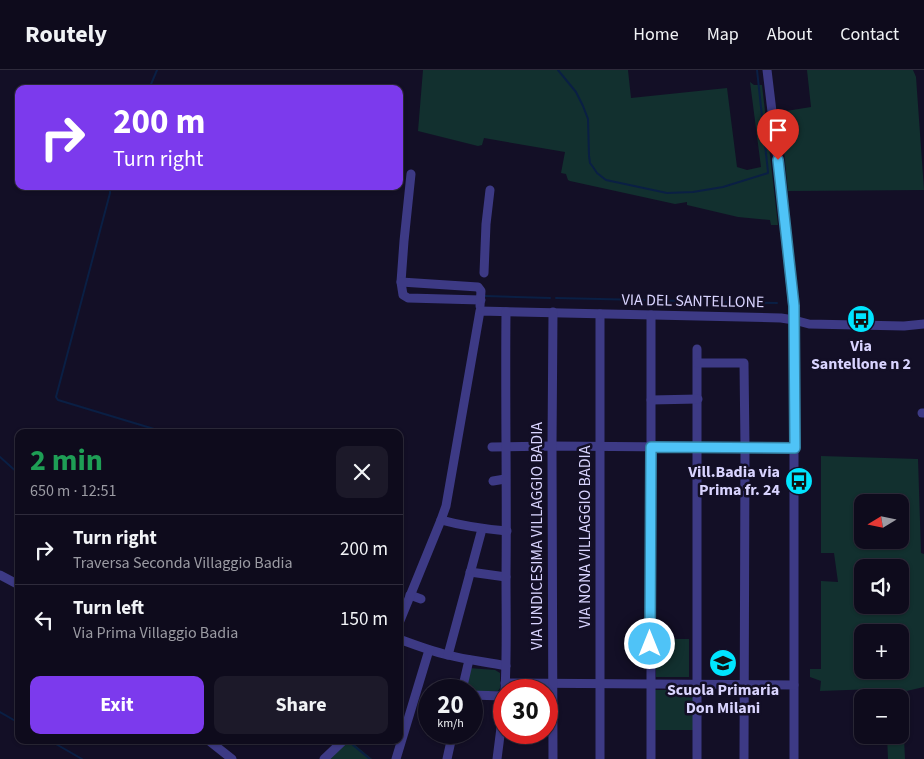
<!DOCTYPE html>
<html lang="en">
<head>
<meta charset="utf-8">
<style>
  body { margin:0; font-family:"Source Sans 3",sans-serif; background:#1c1929; color:#f1f3f6; height:100vh; display:flex; flex-direction:column; font-size:19px; white-space:nowrap }
  * { box-sizing:border-box; margin:0 }
  p { font-size:16px; color:#9b9ba3 }
  .icon { flex:none; width:28px; height:28px; fill:none; stroke:currentColor; stroke-width:2; stroke-linecap:round; stroke-linejoin:round }
  .map { position:relative; flex:1; overflow:hidden }
  .sheet { position:absolute; left:15px; top:359px; width:388px; height:315px; display:flex; flex-direction:column; background:#0e0b1c; border-radius:10px; box-shadow:0 1px 4px #0004,0 0 0 1px #2e2b3b }
  .sheet>* { flex:none }
  .guide { position:absolute; left:15px; top:15px; width:388px; height:105px; border-radius:10px; box-shadow:0 1px 4px #0004,0 0 0 1px #2e2b3b; background:#7c3aed; color:#fff; overflow:hidden }
  .needle { width:32px; rotate:260deg }
  .fabs { position:absolute; left:854px; top:424px; display:grid; gap:10px }
  .fabs a { display:grid; place-items:center; width:55px; height:55px; border-radius:10px; background:#0e0b1c; box-shadow:0 1px 4px #0004,0 0 0 1px #2e2b3b; font-size:25px }
  .speed { position:absolute; left:418px; top:609px; display:flex; gap:10px; font-size:25px; font-weight:700; text-align:center }
  .speed>* { display:grid; place-content:center; width:65px; height:65px; border-radius:50%; background:#0e0b1c; box-shadow:0 1px 4px #0004,0 0 0 1px #2e2b3b; line-height:1 }
  .speed small { font-size:12px; font-weight:400 }
  .speed .limit { border:8px solid #d22; background:#fff; color:#111 }
  .pin { position:absolute; display:grid; place-items:center; width:42px; height:42px; color:#fff; margin:-51px -21px; border-radius:50% 50% 50% 0; rotate:-45deg; box-shadow:0 0 5px #0007 }
  .pin .icon { rotate:45deg }
  .me { position:absolute; width:55px; margin:-28px; rotate:0deg; stroke-linejoin:round; filter:drop-shadow(0 0 4px #0008) }
  .turn { display:flex; align-items:center; gap:18px; height:105px; padding:0 15px; font-size:22px }
  .turn .icon { width:65px; height:65px; stroke-width:2.5 }
  .turn b { display:block; font-size:35px; line-height:42px }
  .round { display:grid; place-items:center; flex:none; width:52px; height:52px; border-radius:10px; background:#1c1929 }
  .summary { display:flex; align-items:center; justify-content:space-between; height:85px; padding:0 15px }
  h1 { font-size:30px; font-weight:700; line-height:38px; color:#1e9e55 }
  .action { display:flex; gap:10px; margin-top:auto; padding:10px 15px }
  .action a { flex:1; height:58px; border-radius:10px; background:#7c3aed; color:#fff; font-size:20px; font-weight:700; line-height:58px; text-align:center }
  .action a+a { background:#1c1929; color:#f1f3f6 }
  ul { padding:0; list-style:none }
  li { display:flex; align-items:center; gap:15px; height:70px; padding:0 15px; border-top:1px solid #2e2b3b }
  li div { flex:1 }
  li b { display:block; font-size:19px }
  li em { font-style:normal }
  header { display:flex; align-items:center; gap:30px; box-sizing:border-box; height:70px; padding:0 25px; background:#0e0b1c; border-bottom:1px solid #2e2b3b }
  header strong { font-size:24px }
  nav { display:flex; gap:28px; margin-inline-start:auto; font-size:18px }
  .map>svg:first-child { display:block }
  .green { fill:#12302f; fill-rule:evenodd }
  .lines { fill:none; stroke-linecap:round; stroke-linejoin:round }
  .stream { stroke:#0a1f44; stroke-width:2 }
  .minor { stroke:#3d3a85; stroke-width:9 }
  .route-casing { stroke:#337fa1; stroke-width:12 }
  .route { stroke:#4fc3f7; stroke-width:9 }
  .labels { text-anchor:middle; dominant-baseline:central; stroke-width:5; stroke-linejoin:round; paint-order:stroke }
  .street-label { font-size:16px; fill:#d9d4ff; stroke:#130f26 }
  .poi-label { font-size:16px; font-weight:bold; fill:#d9d4ff; stroke:#130f26 }
</style>
</head>
<body>
<header>
<strong>Routely</strong>
<nav><a>Home</a><a>Map</a><a>About</a><a>Contact</a></nav>
</header>
<div class="map">
<svg width="924" height="689" viewBox="0 0 924 689">
  <rect width="100%" height="100%" fill="#130f26"/>
  <!-- green -->
  <g class="green">
    <polygon points="423,0 628,0 631,28 727,18 737,97 747,100 761,97 750,12 754,15 762,15 778,155 771,155 770,150 738,147 687,135 687,132 675,134 570,111 568,110 566,104 561,103 565,82 484,68 482,75 478,76 418,61"/>
    <polygon points="807,0 913,0 916,7 924,120 788,121 780,42 811,37"/>
    <path d="M 821,386 L 918,389 L 921,483 L 924,484 L 924,617 L 902,622 L 903,645 L 902,647 L 903,647 L 905,689 L 888,689 L 887,665 L 900,665 L 900,628 L 875,627 L 875,619 L 820,621 L 821,611 L 810,607 L 810,599 L 821,599 L 821,511 L 838,512 L 834,483 L 821,483 ZM 862,432 L 900,432 L 900,470 L 862,470 ZM 862,498 L 900,498 L 900,535 L 862,535 ZM 900,562 L 900,600 L 862,600 L 862,562 Z"/>
    <rect x="656" y="569" width="33" height="38"/>
    <polygon points="469,598 495,600 500,603 500,618 498,621 471,621 471,620 464,620"/>
    <rect x="654" y="620" width="39" height="40"/>
    <polygon points="349,670 372,689 329,689"/>
  </g>
  <g class="lines">
    <!-- stream -->
    <g class="stream">
      <polyline points="558,0 576,22 583,36 588,49 589,86 590,93 593,97 597,103 606,110 667,123 693,122 723,117 768,103"/>
      <polyline points="757,0 768,102"/>
      <polyline points="149,19 157,0"/>
      <polyline points="110,116 110,123 56,327 58,330 164,362"/>
      <polyline points="485,226 550,228"/>
      <polyline points="556,228 777,233"/>
      <polyline points="0,387 19,404"/>
      <polyline points="0,642 19,653"/>
      <polyline points="49,670 82,689"/>
      <polyline points="349,670 353,675 370,689"/>
    </g>
    <!-- minor -->
    <g class="minor">
      <polyline points="767,0 780,108 794,250 794,689"/>
      <polyline points="411,104 404,171 401,212 403,225 408,228 481,230"/>
      <polyline points="484,203 486,154 490,120"/>
      <polyline points="401,212 478,217 481,221 480,236"/>
      <polyline points="600,244 600,689"/>
      <polyline points="697,279 697,689"/>
      <polyline points="698,293 744,293 745,377 744,689"/>
      <polyline points="651,330 698,329"/>
      <polyline points="922,343 924,343"/>
      <polyline points="492,377 552,376 795,378"/>
      <polyline points="493,411 505,409"/>
      <path d="M 441,450 C 463,456 484,459 507,461"/>
      <polyline points="470,502 506,507"/>
      <polyline points="0,505 19,515"/>
      <polyline points="410,525 421,529"/>
      <polyline points="399,553 441,450 446,436 480,241 781,248 794,250 809,254 904,256 924,254"/>
      <path d="M 399,569 C 415,575 431,581 448,585 C 467,590 487,592 506,596"/>
      <polyline points="448,585 482,459"/>
      <polyline points="505,613 794,615"/>
      <polyline points="462,620 469,590"/>
      <path d="M 505,620 C 507,582 506,544 506,506 C 507,418 505,330 506,242"/>
      <polyline points="471,625 504,626"/>
      <polyline points="208,670 232,689"/>
      <polyline points="324,689 344,670"/>
      <polyline points="396,689 429,580"/>
      <polyline points="447,689 453,662"/>
      <polyline points="497,689 504,634"/>
      <polyline points="553,689 552,376 553,242"/>
      <polyline points="651,689 651,245"/>
    </g>
  </g>
  <g class="lines">
    <!-- route casing -->
    <g class="route-casing">
      <polyline id="route" points="650,574 651,377 795,378 794,236 778,90"/>
    </g>
    <!-- route -->
    <use href="#route" class="route"/>
  </g>
  <!-- icons -->
  <defs>
    <g id="bus-disc" transform="scale(1.4375)"><circle r="9.5" fill="#00e5ff" stroke="#130f26"/><path d="M-5-6H5V4H4V6H2V4H-2V6H-4V4H-5ZM-3.5-4V0h7V-4ZM-3.5 1.2v1.5H-2V1.2ZM2 1.2v1.5H3.5V1.2Z" fill="#111"/></g>
    <g id="school-disc" transform="scale(1.4375)"><circle r="9.5" fill="#00e5ff" stroke="#130f26"/><path d="M0-5L7-2L0 1L-7-2ZM-4 1L0 2.5L4 1V4Q0 6-4 4Z" fill="#111"/></g>
  </defs>
  <g fill-rule="evenodd">
    <use href="#bus-disc" x="861" y="249"/>
    <use href="#bus-disc" x="799" y="411"/>
    <use href="#school-disc" x="723" y="593"/>
  </g>
  <g class="labels">
    <!-- street labels -->
    <g class="street-label">
      <text transform="translate(693 231) rotate(1)">VIA DEL SANTELLONE</text>
      <text transform="translate(537 466) rotate(-90)">VIA UNDICESIMA VILLAGGIO BADIA</text>
      <text transform="translate(585 467) rotate(-90)">VIA NONA VILLAGGIO BADIA</text>
    </g>
    <!-- poi labels -->
    <g class="poi-label">
      <text x="861" y="276">Via<tspan x="861" dy="18">Santellone n 2</tspan></text>
      <text x="780" y="402" text-anchor="end">Vill.Badia via<tspan x="780" dy="18">Prima fr. 24</tspan></text>
      <text x="723" y="620">Scuola Primaria<tspan x="723" dy="18">Don Milani</tspan></text>
    </g>
  </g>
</svg>
<div class="fabs">
<a><svg class="needle" viewBox="-14 -14 28 28"><path d="M0-13l5 13h-10z" fill="#e53935"/><path d="M0 13l5-13h-10z" fill="#9b9ba3"/></svg></a>
<a><svg class="icon" aria-label="sound" viewBox="0 0 24 24"><path d="M4 9h4l5-4v14l-5-4H4zM17 9q2 3 0 6"/></svg></a>
<a>+</a>
<a>−</a>
</div>
<div class="speed"><div>20<small>km/h</small></div><div class="limit">30</div></div>
<div class="pin" style="left:778px;top:90px;background:#d93025"><svg class="icon" aria-label="arrive" viewBox="0 0 24 24"><path d="M6 21V4h12l-3 4 3 4H6"/></svg></div>
<svg class="me" style="left:650px;top:574px" viewBox="-20 -20 40 40"><circle r="17" fill="#4fc3f7" stroke="#fff" stroke-width="3"/><path d="M0-11L8 9 0 5-8 9z" fill="#fff"/></svg>
<div class="guide">
<div class="turn"><svg class="icon" aria-label="right" viewBox="0 0 24 24"><path d="M7 20v-9h11M14 6l5 5-5 5"/></svg><div><b>200 m</b>Turn right</div></div>
</div>
<section class="sheet">
<div class="summary"><div><h1>2 min</h1><p>650 m · 12:51</p></div><a class="round"><svg class="icon" aria-label="close" viewBox="0 0 24 24"><path d="M6 6l12 12M18 6L6 18"/></svg></a></div>
<ul>
<li><svg class="icon" aria-label="right" viewBox="0 0 24 24"><path d="M7 20v-9h11M14 6l5 5-5 5"/></svg><div><b>Turn right</b><p>Traversa Seconda Villaggio Badia</p></div><em>200 m</em></li>
<li><svg class="icon" aria-label="left" viewBox="0 0 24 24"><path d="M17 20v-9H6M10 6l-5 5 5 5"/></svg><div><b>Turn left</b><p>Via Prima Villaggio Badia</p></div><em>150 m</em></li>
</ul>
<div class="action"><a>Exit</a><a>Share</a></div>
</section>
</div>
</body>
</html>
